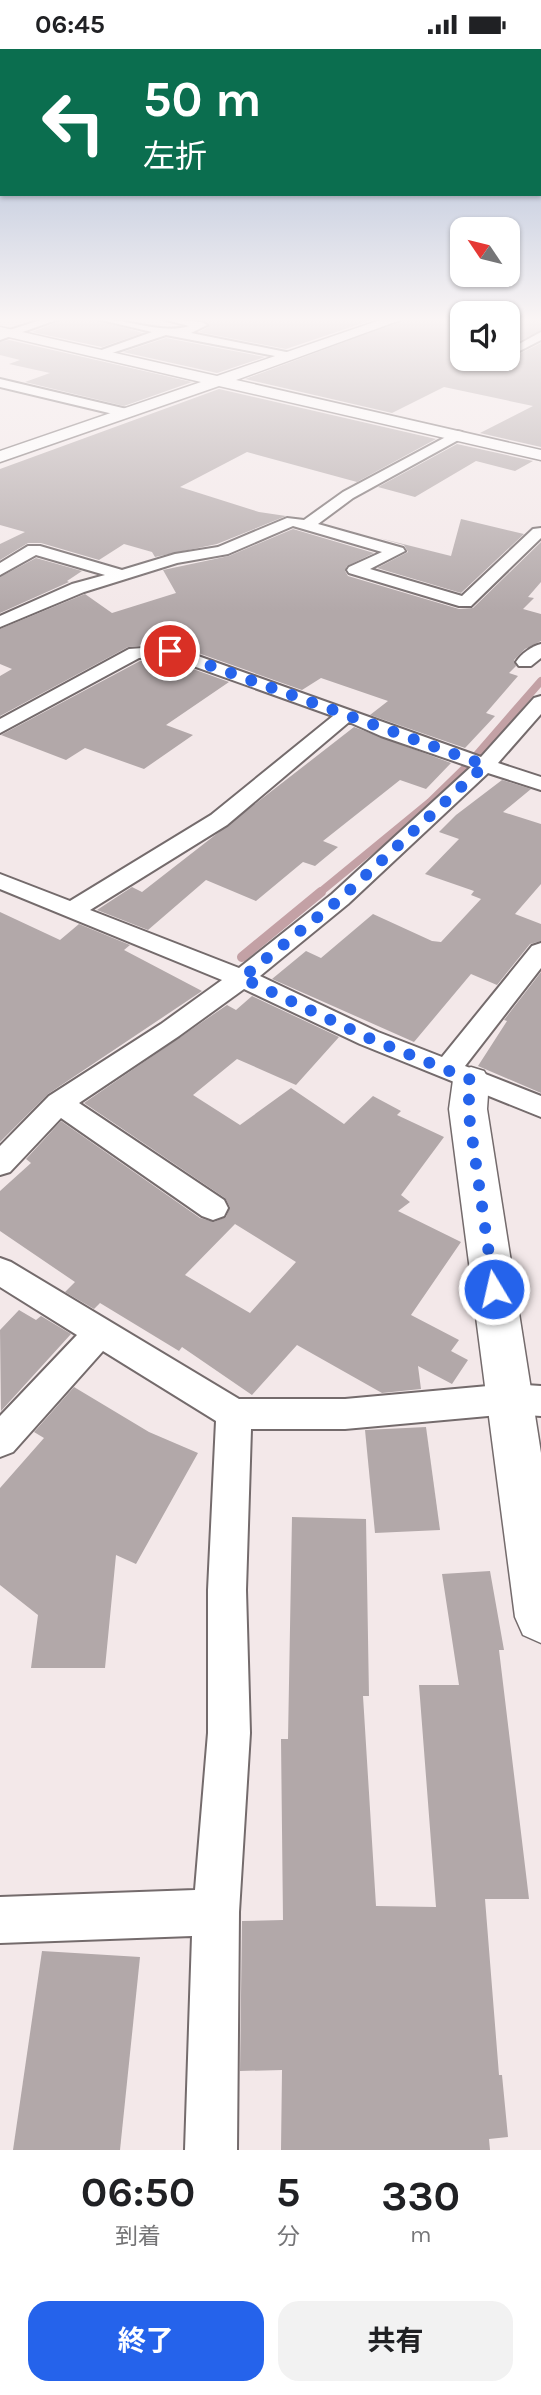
<!DOCTYPE html>
<html lang="ja">
<head>
<meta charset="utf-8">
<style>
  body { margin:0; font-family:Karla,"Noto Sans JP",sans-serif; background:#f2f2f2; color:#202124; height:100vh; display:flex; flex-direction:column; font-size:26px; white-space:nowrap }
  * { box-sizing:border-box; margin:0 }
  p { font-size:23px; color:#757577 }
  .icon { flex:none; width:38px; height:38px; fill:none; stroke:currentColor; stroke-width:2; stroke-linecap:round; stroke-linejoin:round }
  .map { position:relative; height:2101px; overflow:hidden }
  .details { display:flex; flex-direction:column; background:#fff; flex:1 }
  .details>* { flex:none }
  .top-card { position:absolute; left:0px; top:0px; width:542px; height:147px; box-shadow:0 2px 5px #0004; background:#0b6e4f; color:#fff; overflow:hidden }
  .needle { width:46px; rotate:305deg }
  .fabs { position:absolute; left:450px; top:168px; display:grid; gap:14px }
  .fabs a { display:grid; place-items:center; width:70px; height:70px; border-radius:14px; background:#fff; box-shadow:0 2px 5px #0004; font-size:35px }
  .pin { position:absolute; display:grid; place-items:center; width:60px; height:60px; color:#fff; margin:-30px; border:4px solid #fff; border-radius:50%; box-shadow:0 2px 7px #0007 }
  .me { position:absolute; width:77px; margin:-38px; rotate:351deg; stroke-linejoin:round; filter:drop-shadow(0 0 5px #0008) }
  .turn { display:flex; align-items:center; gap:24px; height:147px; padding:0 28px; font-size:32px }
  .turn .icon { width:91px; height:91px; stroke-width:2.5 }
  .turn b { display:block; font-size:49px; line-height:60px }
  .eta { display:flex; justify-content:space-evenly; align-items:center; height:119px; text-align:center }
  .eta b { font-size:42px; font-weight:700; line-height:49px }
  .cta { display:flex; gap:14px; margin-top:auto; padding:14px 28px }
  .cta a { flex:1; height:80px; border-radius:21px; background:#2563eb; color:#fff; font-size:28px; font-weight:700; line-height:80px; text-align:center }
  .cta a+a { background:#f2f2f2; color:#202124 }
  .status { display:flex; justify-content:space-between; align-items:center; height:49px; padding:0 35px; background:#fff; direction:ltr }
  .status svg { height:19px; fill:currentColor }
  .map>svg:first-child { display:block }
  .lines { fill:none; stroke-linecap:round; stroke-linejoin:round }
  .stream-far1 { stroke:#c3a1a5; stroke-width:8 }
  .stream { stroke:#c3a1a5; stroke-width:10 }
  .building { fill:#b2a8a9; fill-rule:evenodd }
  .minor-casing { stroke:#746b6c; stroke-width:4 }
  .tertiary-casing { stroke:#746b6c; stroke-width:3 }
  .minor { fill:#fff; fill-rule:evenodd }
  .tertiary { fill:#fff; fill-rule:evenodd }
  .route { stroke:#2563eb; stroke-width:12; stroke-dasharray:0 21.6 }
</style>
</head>
<body>
<div class="status"><b>06:45</b><svg viewBox="0 0 49 12"><path d="M0 12V9h3v3zM5 12V6h3v6zM10 12V3h3v9zM15 12V0h3v12zM26 1h20v11H26zM47 4h2v5h-2z"/></svg></div>
<div class="map">
<svg width="541" height="2101" viewBox="0 0 541 2101">
  <rect width="100%" height="100%" fill="#f3e8e9"/>
  <g class="lines">
    <!-- stream-far1 -->
    <polyline class="stream-far1" points="318,845 430,753 468,716 541,632"/>
    <!-- stream -->
    <polyline class="stream" points="242,908 321,843"/>
  </g>
  <!-- building -->
  <g class="building">
    <polygon points="68,269 90,269 143,284 102,298 32,283"/>
    <polygon points="187,269 378,269 286,300 199,283 208,278 208,274"/>
    <polygon points="409,269 462,269 462,310 509,310 541,294 541,398 480,384 533,357 444,338 392,364 245,330"/>
    <polygon points="508,269 541,269 541,281 508,298"/>
    <polygon points="166,289 265,308 217,324 123,303"/>
    <polygon points="9,291 192,333 124,357 25,333 50,324 9,315 20,311 0,306 0,293"/>
    <polygon points="219,340 436,390 357,433 247,403 180,438 259,463 286,467 217,495 155,508 152,503 124,495 99,511 41,494 28,494 0,511 0,495 25,483 0,476 0,420"/>
    <polygon points="457,395 533,412 515,422 476,412 415,448 378,438"/>
    <polygon points="461,470 524,485 461,544 377,519 408,503 404,496 379,489 451,507"/>
    <polygon points="293,480 374,504 347,517 345,522 348,527 459,560 473,559 541,493 541,533 528,548 534,549 523,560 541,565 541,592 525,600 514,611 516,617 509,624 518,627 486,664 495,667 465,699 370,666 388,652 321,629 302,641 170,594 128,598 0,667 0,627 12,620 0,615 0,580 85,545 112,564 176,544 163,521 229,507"/>
    <polygon points="36,509 82,522 67,532 69,533 0,564 0,528"/>
    <polygon points="168,611 229,633 166,676 193,686 144,720 85,699 66,711 1,686 140,612"/>
    <polygon points="354,678 451,714 426,740 400,731 323,792 338,798 315,817 303,813 256,852 206,831 148,881 97,861 132,838 142,843"/>
    <polygon points="502,731 531,740 503,763 541,775 541,835 515,865 541,875 541,892 530,895 497,936 471,925 414,993 272,930 306,902 321,909 373,865 432,892 441,893 481,850 471,846 474,842 425,825 459,790 439,783 456,766"/>
    <polygon points="0,863 60,891 79,875 130,896 124,901 202,942 48,1045 0,1093"/>
    <polygon points="541,923 541,1044 478,1017 507,972 504,971"/>
    <path d="M 252,947 L 339,988 L 296,1036 L 237,1010 L 193,1046 L 240,1076 L 291,1039 L 344,1075 L 373,1047 L 401,1062 L 397,1066 L 444,1088 L 401,1146 L 410,1153 L 398,1162 L 461,1193 L 411,1266 L 459,1291 L 451,1302 L 468,1311 L 452,1335 L 418,1317 L 421,1340 L 382,1344 L 297,1296 L 252,1346 L 182,1298 L 179,1302 L 100,1254 L 94,1260 L 65,1243 L 75,1233 L 0,1182 L 0,1142 L 31,1114 L 26,1110 L 61,1072 L 200,1169 L 214,1173 L 226,1168 L 230,1158 L 225,1149 L 84,1054 L 227,956 L 236,961 ZM 235,1175 L 296,1213 L 250,1264 L 185,1226 Z"/>
    <polygon points="19,1261 36,1271 41,1267 71,1285 1,1362 0,1281"/>
    <polygon points="74,1338 149,1383 198,1404 136,1515 116,1506 105,1619 31,1619 38,1566 0,1536 0,1439 44,1389 34,1383"/>
    <polygon points="426,1378 440,1481 375,1484 365,1381"/>
    <polygon points="292,1468 366,1470 369,1647 363,1647 376,1857 436,1858 419,1636 459,1636 442,1525 490,1522 504,1601 499,1601 529,1850 485,1850 499,2026 502,2026 508,2088 489,2090 490,2101 281,2101 282,2021 240,2022 242,1872 283,1871 281,1690 288,1690"/>
    <polygon points="42,1902 140,1908 120,2101 13,2101"/>
  </g>
  <g class="lines">
    <!-- minor casing -->
    <g class="minor-casing">
      <g id="minor">
        <polygon points="47,269 62,269 0,291 0,284"/>
        <path d="M 93,269 C 122,269 164,286 189,277 L 159,269 L 202,273 L 207,276 L 191,284 L 291,304 L 297,307 L 291,310 L 166,286 L 100,308 L 96,307 L 96,303 L 152,283 Z"/>
        <polygon points="541,283 541,291 508,308 508,301"/>
        <polygon points="0,330 131,361 132,364 126,368 0,338"/>
        <polygon points="457,382 462,383 462,389 353,449 318,475 403,499 405,502 370,520 462,547 533,480 541,479 541,489 471,557 459,557 349,524 347,521 349,518 382,503 293,477 228,505 177,514 84,543 0,578 0,567 72,535 105,526 36,506 0,526 0,514 28,497 40,497 122,521 175,505 218,498 287,469 304,471 343,443"/>
        <path d="M 541,595 L 541,609 L 531,617 L 519,617 L 516,613 C 521,605 532,597 541,595 Z"/>
        <path d="M 170,597 L 481,708 L 534,649 L 541,647 L 541,665 L 498,714 L 541,728 L 541,741 L 488,724 L 348,855 L 260,927 L 378,983 L 442,1008 L 532,897 L 541,894 L 541,919 L 465,1017 L 541,1047 L 541,1068 L 360,995 L 244,940 L 179,987 L 79,1054 L 224,1151 L 228,1159 L 224,1167 L 213,1171 L 202,1167 L 61,1069 L 10,1123 L 0,1126 L 0,1097 L 49,1047 L 161,975 L 222,931 L 0,840 L 0,825 L 70,852 L 211,766 L 333,667 L 168,608 L 139,609 L 0,684 L 0,670 L 129,600 ZM 349,673 L 381,687 L 471,718 L 332,845 L 239,919 L 90,861 L 227,776 Z"/>
        <polygon points="0,1209 11,1213 239,1350 345,1350 510,1335 541,1337 541,1367 510,1365 345,1380 251,1380 246,1541 250,1684 239,1863 237,2101 185,2101 192,1887 0,1894 0,1848 195,1841 208,1684 208,1541 216,1372 103,1302 13,1403 0,1408 0,1367 77,1286 0,1238"/>
      </g>
    </g>
    <!-- tertiary casing -->
    <g class="tertiary-casing">
      <g id="tertiary">
        <polygon points="386,269 406,269 236,331 541,401 541,411 219,337 0,413 0,402 201,333 0,286 0,278 217,327"/>
        <polygon points="471,1018 484,1022 489,1031 487,1060 541,1404 541,1594 523,1586 515,1568 449,1060 453,1031 458,1022"/>
      </g>
    </g>
    <!-- minor -->
    <use href="#minor" class="minor"/>
    <!-- tertiary -->
    <use href="#tertiary" class="tertiary"/>
  </g>
  <!-- sky -->
  <linearGradient id="sky" x2="0" y2="1"><stop stop-color="#99accd"/><stop offset="0.48" stop-color="#faf5f5"/><stop offset="1" stop-color="#faf5f5" stop-opacity="0"/></linearGradient>
  <rect width="541" height="563" fill="url(#sky)"/>
  <g class="lines">
    <!-- route -->
    <polyline class="route" points="170,602 485,716 340,850 242,929 369,989 471,1031 468,1060 494,1240"/>
  </g>
</svg>
<div class="fabs">
<a><svg class="needle" viewBox="-14 -14 28 28"><path d="M0-13l5 13h-10z" fill="#e53935"/><path d="M0 13l5-13h-10z" fill="#757577"/></svg></a>
<a><svg class="icon" aria-label="sound" viewBox="0 0 24 24"><path d="M4 9h4l5-4v14l-5-4H4zM17 9q2 3 0 6"/></svg></a>
</div>
<div class="pin" style="left:170px;top:602px;background:#d93025"><svg class="icon" aria-label="arrive" viewBox="0 0 24 24"><path d="M6 21V4h12l-3 4 3 4H6"/></svg></div>
<svg class="me" style="left:494px;top:1240px" viewBox="-20 -20 40 40"><circle r="17" fill="#2563eb" stroke="#fff" stroke-width="3"/><path d="M0-11L8 9 0 5-8 9z" fill="#fff"/></svg>
<div class="top-card">
<div class="turn"><svg class="icon" aria-label="left" viewBox="0 0 24 24"><path d="M17 20v-9H6M10 6l-5 5 5 5"/></svg><div><b>50 m</b>左折</div></div>
</div>
</div>
<section class="details">
<div class="eta">
<div><b>06:50</b><p>到着</p></div>
<div><b>5</b><p>分</p></div>
<div><b>330</b><p>m</p></div>
</div>
<div class="cta"><a>終了</a><a>共有</a></div>
</section>
</body>
</html>
